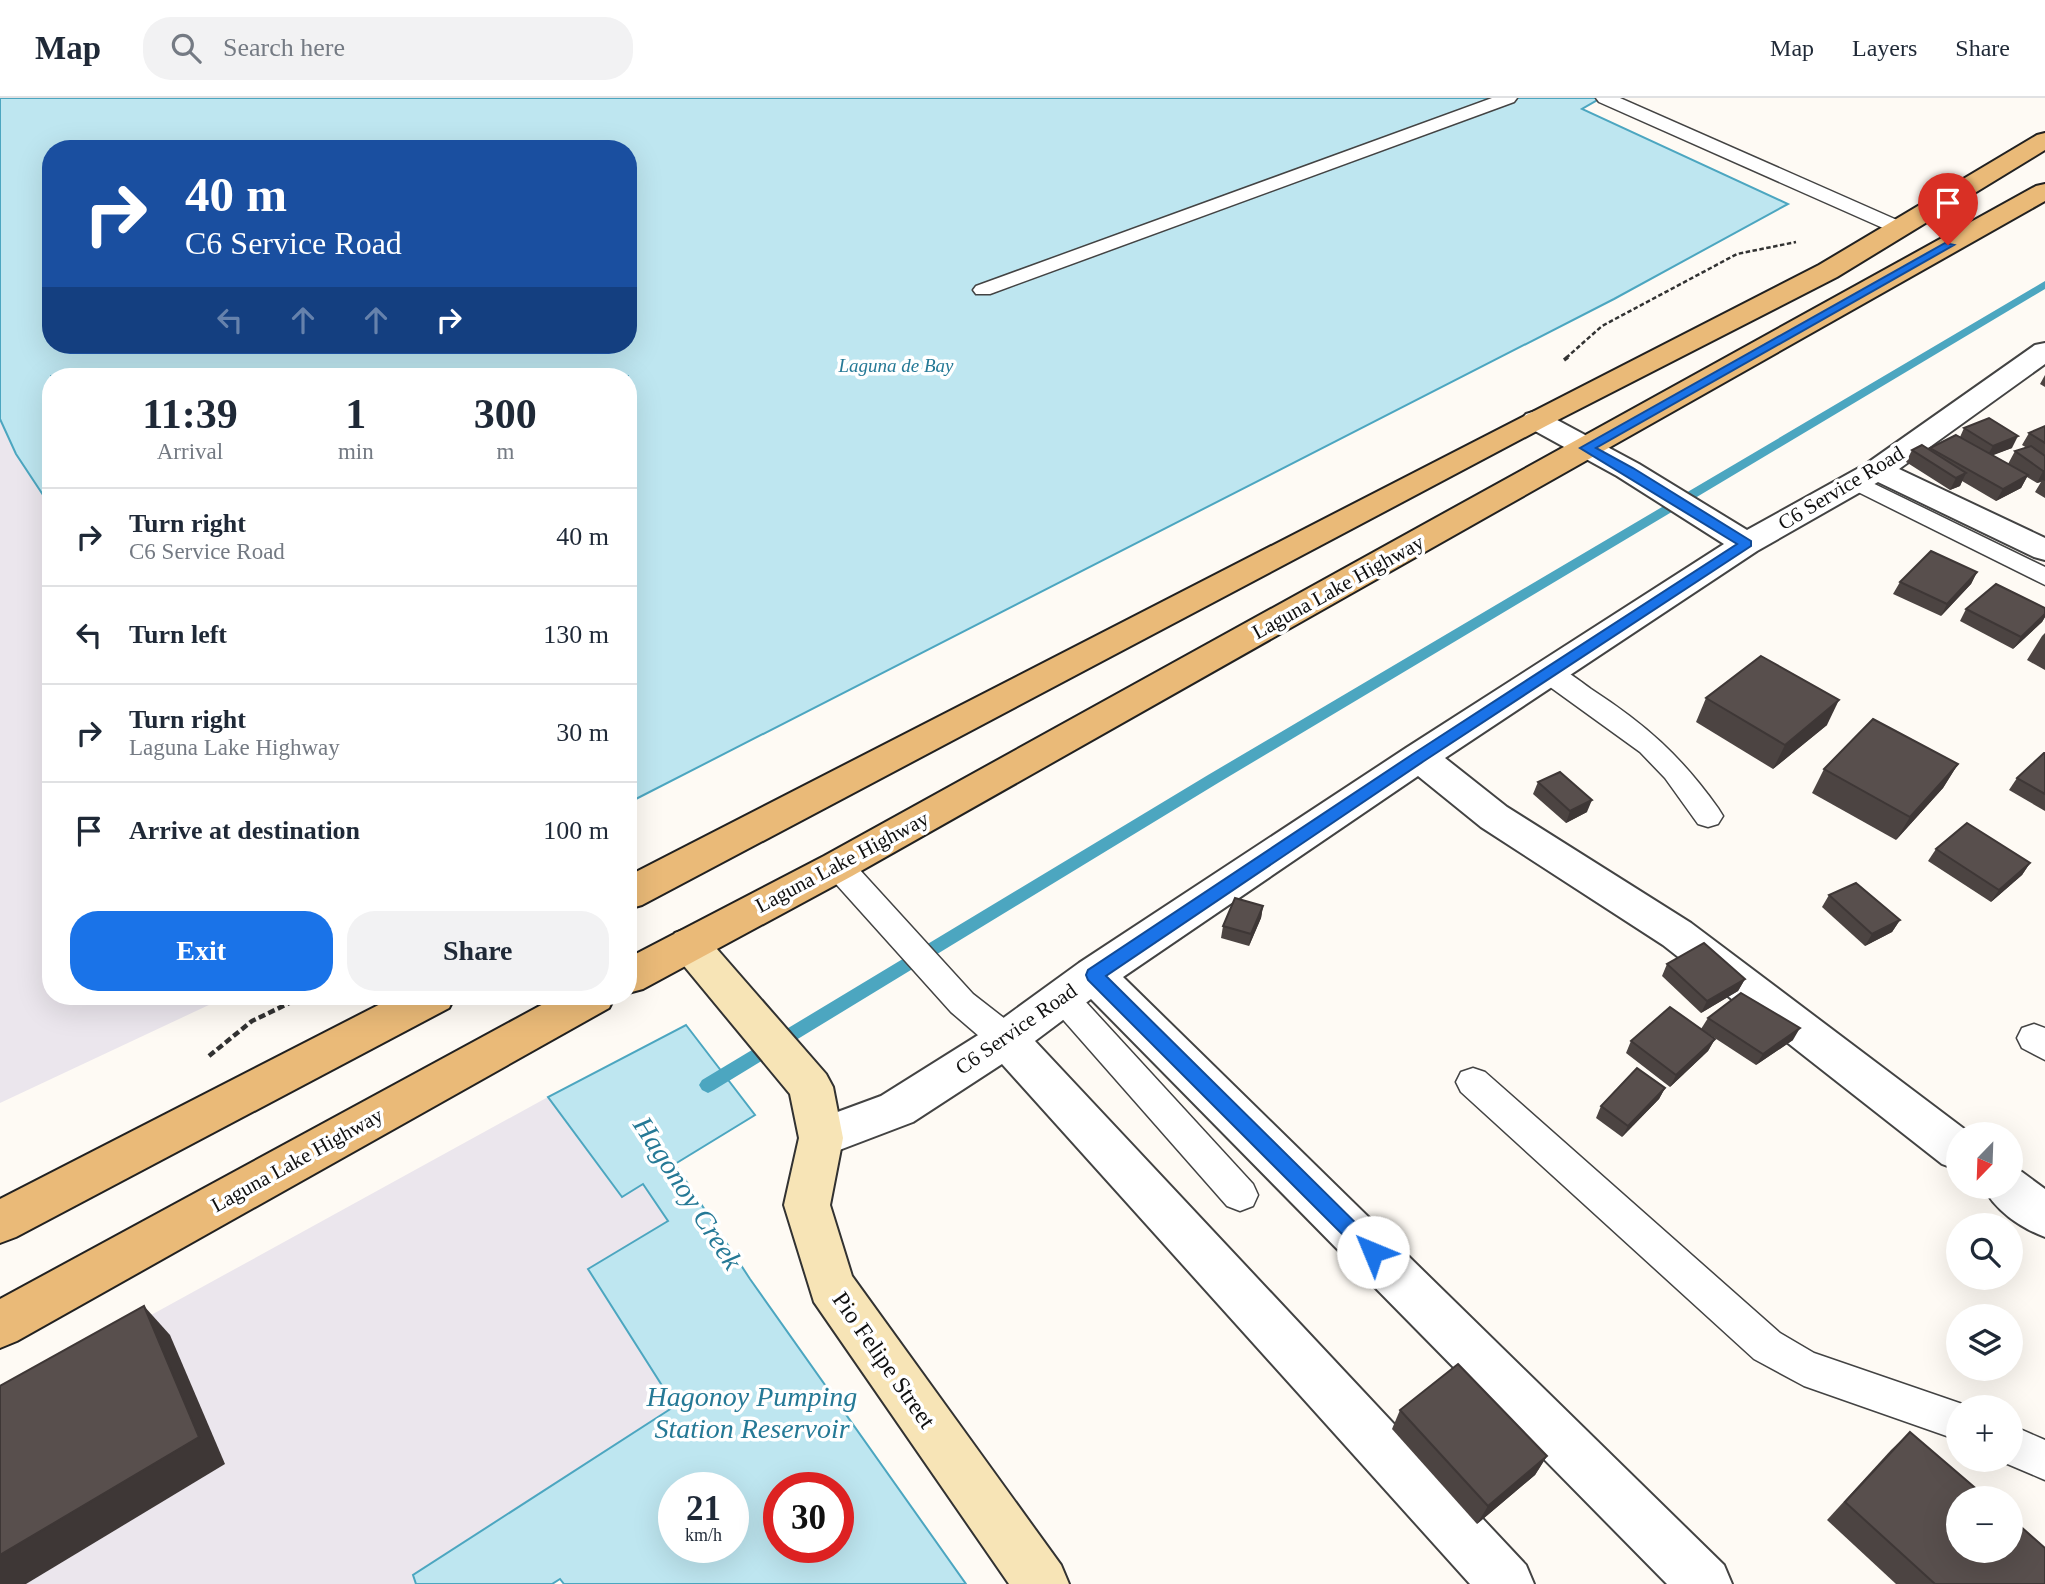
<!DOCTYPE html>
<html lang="en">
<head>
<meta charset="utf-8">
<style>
  body { margin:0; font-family:Georgia,serif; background:#f2f2f3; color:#1f2937; height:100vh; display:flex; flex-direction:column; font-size:26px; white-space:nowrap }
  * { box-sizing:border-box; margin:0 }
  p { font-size:23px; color:#747a83 }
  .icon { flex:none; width:38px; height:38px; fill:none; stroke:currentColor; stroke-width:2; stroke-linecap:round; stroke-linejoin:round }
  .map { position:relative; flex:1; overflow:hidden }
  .side { position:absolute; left:42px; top:270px; width:595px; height:637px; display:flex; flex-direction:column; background:#fff; border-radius:28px; box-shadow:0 7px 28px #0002 }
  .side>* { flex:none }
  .top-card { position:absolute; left:42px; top:42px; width:595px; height:214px; border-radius:28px; box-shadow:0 7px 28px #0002; background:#1a4fa0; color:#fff; overflow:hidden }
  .needle { width:46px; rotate:203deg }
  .fabs { position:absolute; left:1946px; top:1024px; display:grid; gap:14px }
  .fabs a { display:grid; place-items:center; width:77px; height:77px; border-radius:50%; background:#fff; box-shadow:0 7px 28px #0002; font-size:35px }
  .speed { position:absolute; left:658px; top:1374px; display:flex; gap:14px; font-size:35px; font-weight:700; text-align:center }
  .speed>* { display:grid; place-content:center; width:91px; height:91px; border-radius:50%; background:#fff; box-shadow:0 7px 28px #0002; line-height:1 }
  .speed small { font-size:18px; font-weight:400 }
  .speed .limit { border:10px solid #d22; background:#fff; color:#111 }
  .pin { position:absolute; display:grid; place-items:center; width:60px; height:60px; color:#fff; margin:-72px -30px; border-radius:50% 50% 50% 0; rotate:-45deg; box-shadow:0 0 7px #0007 }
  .pin .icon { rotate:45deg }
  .me { position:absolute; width:77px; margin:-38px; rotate:315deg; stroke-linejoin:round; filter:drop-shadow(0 0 5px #0008) }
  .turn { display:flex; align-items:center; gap:24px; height:147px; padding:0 28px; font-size:32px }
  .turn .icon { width:91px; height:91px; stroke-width:2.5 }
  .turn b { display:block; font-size:49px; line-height:60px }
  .lanes { display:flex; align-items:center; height:66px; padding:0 28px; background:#0003; justify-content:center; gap:35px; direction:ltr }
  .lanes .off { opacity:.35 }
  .eta { display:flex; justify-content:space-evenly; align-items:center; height:119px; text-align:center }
  .eta b { font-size:42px; font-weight:800; line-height:49px }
  .action { display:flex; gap:14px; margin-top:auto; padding:14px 28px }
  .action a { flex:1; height:80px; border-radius:28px; background:#1a73e8; color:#fff; font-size:28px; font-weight:800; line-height:80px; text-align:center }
  .action a+a { background:#f2f2f3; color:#1f2937 }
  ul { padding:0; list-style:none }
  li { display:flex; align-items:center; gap:21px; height:98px; padding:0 28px; border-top:2px solid #e0e1e3 }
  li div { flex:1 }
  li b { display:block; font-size:26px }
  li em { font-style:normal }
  header { display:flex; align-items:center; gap:42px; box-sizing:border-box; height:98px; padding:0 35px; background:#fff; border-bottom:2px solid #e0e1e3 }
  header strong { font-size:33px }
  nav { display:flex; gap:38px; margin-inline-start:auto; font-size:24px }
  .search { width:490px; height:63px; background:#f2f2f3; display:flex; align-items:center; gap:18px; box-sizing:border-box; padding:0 24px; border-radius:28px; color:#747a83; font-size:26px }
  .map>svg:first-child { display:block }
  .industrial { fill:#ebe6ed }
  .water { fill:#bee6f0; stroke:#4ca6c0; stroke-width:2; fill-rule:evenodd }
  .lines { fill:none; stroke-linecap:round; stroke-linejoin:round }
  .stream { fill:#4ca6c0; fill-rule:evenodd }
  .service-casing { stroke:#434343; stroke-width:3 }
  .minor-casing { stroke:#434343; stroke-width:4 }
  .secondary-casing { stroke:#323232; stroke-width:4 }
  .primary-casing { stroke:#212121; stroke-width:4 }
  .path-far2 { stroke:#323232; stroke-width:2.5; stroke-dasharray:4.5 2.5; stroke-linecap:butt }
  .path-far1 { stroke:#323232; stroke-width:3.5; stroke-dasharray:6 2.5; stroke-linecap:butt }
  .path { stroke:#323232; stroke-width:4.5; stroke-dasharray:7 3.5; stroke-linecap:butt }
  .service { fill:#fff; fill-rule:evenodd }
  .minor { fill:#fff; fill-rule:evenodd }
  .secondary { fill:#f7e4b6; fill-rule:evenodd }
  .primary { fill:#eaba78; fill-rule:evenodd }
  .wall { fill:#4c4442 }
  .shaded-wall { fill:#3e3736 }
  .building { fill:#584f4d; stroke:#3e3736; stroke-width:2 }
  .route { fill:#1a73e8; stroke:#114b97; stroke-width:2 }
  .labels { text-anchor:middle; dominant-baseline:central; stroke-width:7; stroke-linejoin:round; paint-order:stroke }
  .far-water-label { font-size:19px; font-style:italic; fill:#257996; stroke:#fff }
  .street-label { font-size:21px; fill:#101010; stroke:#fff }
  .near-street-label { font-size:24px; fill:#101010; stroke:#fff }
  .near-water-label { font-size:28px; font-style:italic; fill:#257996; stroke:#fff }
</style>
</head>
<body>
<header>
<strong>Map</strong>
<div class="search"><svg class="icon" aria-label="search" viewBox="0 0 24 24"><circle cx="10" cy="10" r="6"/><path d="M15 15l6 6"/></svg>Search here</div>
<nav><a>Map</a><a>Layers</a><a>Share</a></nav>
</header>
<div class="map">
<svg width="2045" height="1486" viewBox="0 0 2045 1486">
  <rect width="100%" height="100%" fill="#fefaf4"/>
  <!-- industrial -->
  <g class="industrial">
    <polygon points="0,321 16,356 51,409 51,898 228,898 0,1005"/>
    <polygon points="548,999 621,1099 643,1086 668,1124 588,1172 675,1308 413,1476 416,1486 0,1486 0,1300"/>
  </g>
  <!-- water -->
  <g class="water">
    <path d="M 0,0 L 1601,0 L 1582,11 L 1788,106 L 1614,201 L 628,705 L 628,278 L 51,278 L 51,409 L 16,356 L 0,321 ZM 51,51 L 628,51 L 628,247 L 51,247 Z"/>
    <path d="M 686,927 L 755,1017 L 675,1066 L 750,1181 L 966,1486 L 564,1486 L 560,1481 L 552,1486 L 416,1486 L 413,1477 L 675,1308 L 588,1171 L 668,1123 L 643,1086 L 622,1099 L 548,999 ZM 674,1390 L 733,1390 L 733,1449 L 674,1449 ZM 779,1390 L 838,1390 L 838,1449 L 779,1449 Z"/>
  </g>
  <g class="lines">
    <!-- stream -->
    <polygon class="stream" points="2045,183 2045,191 1218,685 714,992 708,995 702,992 699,987 702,982 1208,677"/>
    <!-- service casing -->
    <g class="service-casing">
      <g id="service">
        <polygon points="1492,0 1517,0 1514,4 990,196 976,196 973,192 976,188"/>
        <polygon points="1596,0 1620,0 1906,126 1909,130 1899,136 1892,134 1599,4"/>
        <polygon points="1856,377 2045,469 2045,487 1848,389 1844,384 1848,379"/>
        <path d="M 1549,566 C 1565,570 1578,582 1591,591 C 1645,626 1681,658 1718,710 L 1723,718 L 1718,726 L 1708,729 L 1698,726 L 1665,680 L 1640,654 L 1539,581 L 1536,575 L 1539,569 Z"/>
        <polygon points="838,757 849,760 973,896 1018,931 1023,941 1018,951 1006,955 994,951 951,914 827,776 823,768 827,760"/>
        <polygon points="1062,886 1073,890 1253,1086 1258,1097 1253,1108 1240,1113 1227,1108 1051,908 1046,899 1051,890"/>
        <polygon points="2034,926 2045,930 2045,962 2022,950 2017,940 2022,930"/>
        <polygon points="1473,970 1485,974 1780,1235 1814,1255 1971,1309 1958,1309 1958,1342 1804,1288 1754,1261 1461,994 1456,984 1461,974"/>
        <polygon points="2011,1327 2045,1342 2045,1382 1998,1362 2011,1362"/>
      </g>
    </g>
    <!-- minor casing -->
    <g class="minor-casing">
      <g id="minor">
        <polygon points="2045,245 2045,266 1899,371 2045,440 2045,462 2034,459 1878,384 1757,453 1445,660 1507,709 1691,825 1971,1036 1958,1036 1958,1072 1942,1066 1663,847 1481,729 1418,678 1123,879 1724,1467 1732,1486 1667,1486 1091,901 1035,943 1526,1467 1534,1486 1470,1486 1002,966 913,1024 821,1059 805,1054 799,1040 805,1026 881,998 991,929 1079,865 1406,650 1724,446 1617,378 1526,328 1521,322 1526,316 1536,313 1546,316 1639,366 1747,432 1866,366 2035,247"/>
        <path d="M 2011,1069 L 2022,1074 L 2045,1091 L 2045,1139 C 2021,1130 1994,1112 1983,1088 L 2011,1088 Z"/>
      </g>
    </g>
    <!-- secondary casing -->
    <g class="secondary-casing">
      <polygon id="secondary" points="689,830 703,835 826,976 833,989 843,1040 830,1107 852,1178 1061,1467 1069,1486 1009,1486 814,1204 784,1107 799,1040 790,996 675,857 669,846 675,835"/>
    </g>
    <!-- primary casing -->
    <g class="primary-casing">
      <g id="primary">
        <polygon points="2045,35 2045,52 1837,179 1546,328 642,807 628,811 628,778 1819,167 2037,37"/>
        <polygon points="2045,86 2045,103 852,778 643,891 628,895 628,860 824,758 2036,88"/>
        <polygon points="396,898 455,898 449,910 16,1139 0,1145 0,1101"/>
        <polygon points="558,898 615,898 609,910 17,1243 0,1250 0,1201"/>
      </g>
    </g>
    <!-- path-far2 -->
    <polyline class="path-far2" points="1566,260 1602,228 1737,156 1796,144"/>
    <!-- path-far1 -->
    <polyline class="path-far1" points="1564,262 1568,259"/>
    <!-- path -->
    <polyline class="path" points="209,958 252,923 304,898"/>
    <!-- service -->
    <use href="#service" class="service"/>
    <!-- minor -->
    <use href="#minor" class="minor"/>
    <!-- secondary -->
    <use href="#secondary" class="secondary"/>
    <!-- primary -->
    <use href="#primary" class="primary"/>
  </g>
  <!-- wall -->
  <g class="wall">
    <polygon points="2045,277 2045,289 2040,286"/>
    <polygon points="2045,328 2045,400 2035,394 2041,384 2037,385 2027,379 2021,390 1996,403 1962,383 1960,388 1950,392 1906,364 1912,352 1929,352 1930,350 1960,339 1964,330 2012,350 1992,357 2014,370 2008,366 2015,353 2027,350 2022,347 2029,335"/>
    <polygon points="1977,474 1971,486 1941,518 1893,496 1900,484"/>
    <polygon points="2045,510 2045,519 2042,524 2013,551 1960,523 1966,511"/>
    <polygon points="2045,535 2045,572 2027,562 2042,538"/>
    <polygon points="1706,600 1827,627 1773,671 1696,624"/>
    <polygon points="2045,655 2045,713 2009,692 2017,680"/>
    <polygon points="1958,666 1943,690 1896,742 1812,695 1824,671"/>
    <polygon points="1538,684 1587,714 1566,725 1533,696"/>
    <polygon points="1936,751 2030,765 2022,777 1991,804 1928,763"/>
    <polygon points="1829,797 1900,822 1892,834 1865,848 1822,809"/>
    <polygon points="1263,808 1261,820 1249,848 1221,840 1223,828"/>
    <polygon points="1667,866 1745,881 1738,893 1701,915 1662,878"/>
    <polygon points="1708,920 1793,942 1756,967 1701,931"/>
    <polygon points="1715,941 1708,953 1670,989 1626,955 1631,943"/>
    <polygon points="1665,990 1659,1001 1622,1039 1596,1020 1601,1008"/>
    <polygon points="1400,1312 1547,1358 1535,1377 1477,1426 1392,1331"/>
    <polygon points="1910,1334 2045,1486 1896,1486 1827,1422 1891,1352"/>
  </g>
  <!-- shaded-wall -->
  <g class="shaded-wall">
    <polygon points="2018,338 2012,350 1986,360 1993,348"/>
    <polygon points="2043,373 2045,373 2045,383 2042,382 2040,384 2037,385"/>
    <polygon points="1966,375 1960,388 1950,392 1956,380"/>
    <polygon points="2028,377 2021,390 1996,403 2003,391"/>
    <polygon points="1977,474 1971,486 1941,518 1947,506"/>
    <polygon points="2045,516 2045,519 2042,524 2013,551 2021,539"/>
    <polygon points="1839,602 1827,627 1773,671 1785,647"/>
    <polygon points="1958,666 1943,690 1896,742 1910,719"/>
    <polygon points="1592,702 1587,714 1566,725 1570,713"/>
    <polygon points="2030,765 2022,777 1991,804 1999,792"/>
    <polygon points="1263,808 1261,820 1249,848 1251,836"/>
    <polygon points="1900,822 1892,834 1865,848 1872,836"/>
    <polygon points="1745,881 1738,893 1701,915 1707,903"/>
    <polygon points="1800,930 1793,942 1756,967 1763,956"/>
    <polygon points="1715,941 1708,953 1670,989 1676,977"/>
    <polygon points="1665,990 1659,1001 1622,1039 1628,1028"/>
    <polygon points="144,1208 170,1237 225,1366 26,1486 0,1486 0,1457"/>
    <polygon points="1547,1358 1535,1377 1477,1426 1488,1408"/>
  </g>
  <!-- building -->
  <g class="building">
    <polygon points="1989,320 2018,338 1993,348 1964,330"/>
    <polygon points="2045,328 2045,345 2029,335"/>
    <polygon points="1956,337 2028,377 2003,391 1930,350"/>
    <polygon points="1922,347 1966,375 1956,380 1912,352"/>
    <polygon points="2031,348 2045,358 2045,373 2043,373 2015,353"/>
    <polygon points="1931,453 1977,474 1947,506 1900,484"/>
    <polygon points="1996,486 2045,510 2045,516 2021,539 1966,511"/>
    <polygon points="1761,558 1839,602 1785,647 1706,600"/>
    <polygon points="1873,621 1958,666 1910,719 1824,671"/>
    <polygon points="2044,655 2045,655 2045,696 2017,680"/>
    <polygon points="1560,674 1592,702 1570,713 1538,684"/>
    <polygon points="1967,725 2030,765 1999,792 1936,751"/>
    <polygon points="1856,785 1900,822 1872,836 1829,797"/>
    <polygon points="1235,800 1263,808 1251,836 1223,828"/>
    <polygon points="1704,845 1745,881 1707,903 1667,866"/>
    <polygon points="1741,895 1800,930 1763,956 1708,920"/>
    <polygon points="1670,909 1715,941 1676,977 1631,943"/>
    <polygon points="1637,970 1665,990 1628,1028 1601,1008"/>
    <polygon points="144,1208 199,1339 0,1457 0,1288"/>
    <polygon points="1458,1266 1547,1358 1488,1408 1400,1312"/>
    <polygon points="1910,1334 1987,1400 1958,1400 1958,1452 2011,1452 2011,1420 2045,1450 2045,1486 1935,1486 1845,1404"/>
  </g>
  <!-- route -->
  <polygon class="route" points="1945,145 1954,147 1596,350 1633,370 1751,443 1751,448 1424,663 1106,878 1379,1148 1382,1154 1379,1160 1373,1163 1366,1160 1088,882 1086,877 1088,872 1413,656 1737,446 1580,350"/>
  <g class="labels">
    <!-- far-water labels -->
    <g class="far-water-label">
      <text x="896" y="267">Laguna de Bay</text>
    </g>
    <!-- street labels -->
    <g class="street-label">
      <text transform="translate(1841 390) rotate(-31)">C6 Service Road</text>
      <text transform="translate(1338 489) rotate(-29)">Laguna Lake Highway</text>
      <text transform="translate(842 764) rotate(-28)">Laguna Lake Highway</text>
      <text transform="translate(1016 931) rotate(-35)">C6 Service Road</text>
      <text transform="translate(297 1062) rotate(-29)">Laguna Lake Highway</text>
    </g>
    <!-- near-street labels -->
    <g class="near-street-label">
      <text transform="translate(884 1262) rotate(55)">Pio Felipe Street</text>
    </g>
    <!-- near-water labels -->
    <g class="near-water-label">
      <text transform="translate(688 1095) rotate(57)">Hagonoy Creek</text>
      <text x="752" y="1298">Hagonoy Pumping<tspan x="752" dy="32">Station Reservoir</tspan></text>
    </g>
  </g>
</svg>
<div class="fabs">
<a><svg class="needle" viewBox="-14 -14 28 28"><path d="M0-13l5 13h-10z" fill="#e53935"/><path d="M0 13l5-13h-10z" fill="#747a83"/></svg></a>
<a><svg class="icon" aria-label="search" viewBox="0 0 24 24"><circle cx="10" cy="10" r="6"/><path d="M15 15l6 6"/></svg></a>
<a><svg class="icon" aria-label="layers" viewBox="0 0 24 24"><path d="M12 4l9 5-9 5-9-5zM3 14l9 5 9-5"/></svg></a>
<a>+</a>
<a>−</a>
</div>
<div class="speed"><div>21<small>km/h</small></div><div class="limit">30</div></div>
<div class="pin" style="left:1948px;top:147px;background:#d93025"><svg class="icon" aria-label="arrive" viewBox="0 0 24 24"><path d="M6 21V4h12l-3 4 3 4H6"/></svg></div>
<svg class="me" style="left:1373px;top:1154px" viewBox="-20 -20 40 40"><circle r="19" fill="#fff"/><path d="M0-13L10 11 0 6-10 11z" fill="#1a73e8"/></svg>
<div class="top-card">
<div class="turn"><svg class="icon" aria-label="right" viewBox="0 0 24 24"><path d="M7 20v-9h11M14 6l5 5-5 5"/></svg><div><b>40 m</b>C6 Service Road</div></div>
<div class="lanes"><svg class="icon off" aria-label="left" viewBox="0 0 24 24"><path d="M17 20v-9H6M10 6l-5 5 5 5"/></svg><svg class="icon off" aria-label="ahead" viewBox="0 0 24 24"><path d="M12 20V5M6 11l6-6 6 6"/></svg><svg class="icon off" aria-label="ahead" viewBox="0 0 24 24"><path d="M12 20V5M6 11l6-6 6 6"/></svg><svg class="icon" aria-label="right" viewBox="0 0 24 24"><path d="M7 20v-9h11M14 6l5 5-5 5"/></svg></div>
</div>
<section class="side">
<div class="eta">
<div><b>11:39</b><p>Arrival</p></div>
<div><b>1</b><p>min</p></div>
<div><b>300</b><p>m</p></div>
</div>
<ul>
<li><svg class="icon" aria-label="right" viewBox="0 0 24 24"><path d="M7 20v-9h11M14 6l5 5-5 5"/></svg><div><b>Turn right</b><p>C6 Service Road</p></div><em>40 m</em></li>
<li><svg class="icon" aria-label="left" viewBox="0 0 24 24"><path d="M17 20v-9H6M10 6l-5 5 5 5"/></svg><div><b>Turn left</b></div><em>130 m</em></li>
<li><svg class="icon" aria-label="right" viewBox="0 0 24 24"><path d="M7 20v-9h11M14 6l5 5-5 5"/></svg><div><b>Turn right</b><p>Laguna Lake Highway</p></div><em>30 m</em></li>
<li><svg class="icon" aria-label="arrive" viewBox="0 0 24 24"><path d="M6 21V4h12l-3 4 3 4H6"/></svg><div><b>Arrive at destination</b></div><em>100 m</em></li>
</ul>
<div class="action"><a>Exit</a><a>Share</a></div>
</section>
</div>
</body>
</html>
